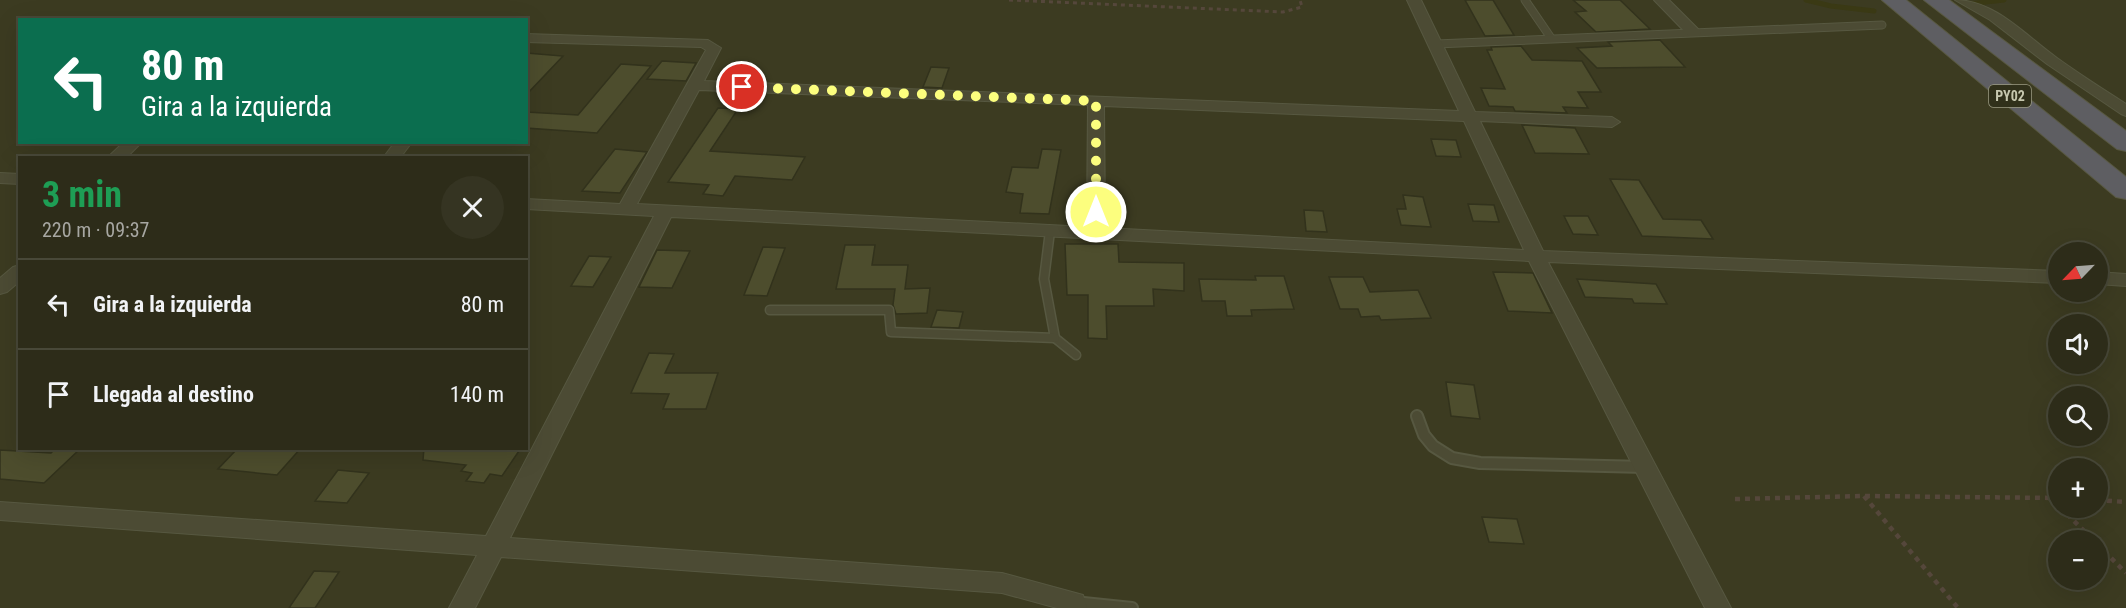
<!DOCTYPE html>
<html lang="es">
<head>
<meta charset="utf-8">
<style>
  body { margin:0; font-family:"Roboto Condensed",sans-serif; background:#353422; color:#f1f3f6; height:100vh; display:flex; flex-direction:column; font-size:22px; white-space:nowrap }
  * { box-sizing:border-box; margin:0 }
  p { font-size:20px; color:#a7a7a2 }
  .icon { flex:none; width:33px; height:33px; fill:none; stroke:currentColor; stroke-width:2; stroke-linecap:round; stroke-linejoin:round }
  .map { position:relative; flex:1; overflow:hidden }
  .sheet { position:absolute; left:18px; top:156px; width:510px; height:294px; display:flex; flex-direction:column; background:#2d2c19; border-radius:0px; box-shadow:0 6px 24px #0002,0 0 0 2px #484838 }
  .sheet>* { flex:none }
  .guide { position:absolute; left:18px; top:18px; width:510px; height:126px; border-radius:0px; box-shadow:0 6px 24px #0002,0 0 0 2px #484838; background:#0b6e4f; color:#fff; overflow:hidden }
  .needle { width:39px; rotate:245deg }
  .controls { position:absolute; left:2048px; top:242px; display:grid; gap:12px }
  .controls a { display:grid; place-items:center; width:60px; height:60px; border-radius:50%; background:#2d2c19; box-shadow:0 6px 24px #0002,0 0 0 2px #484838; font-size:30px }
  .pin { position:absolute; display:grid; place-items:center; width:51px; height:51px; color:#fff; margin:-26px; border:3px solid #fff; border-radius:50%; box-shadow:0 2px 6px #0007 }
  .me { position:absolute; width:66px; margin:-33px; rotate:0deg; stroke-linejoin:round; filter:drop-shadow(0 0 4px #0008) }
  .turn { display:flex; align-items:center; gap:21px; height:126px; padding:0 24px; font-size:27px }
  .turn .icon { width:78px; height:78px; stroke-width:2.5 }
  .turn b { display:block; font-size:42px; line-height:51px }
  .round { display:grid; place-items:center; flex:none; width:63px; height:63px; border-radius:32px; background:#353422 }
  .headline { display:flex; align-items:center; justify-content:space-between; height:102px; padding:0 24px }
  h1 { font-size:36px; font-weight:700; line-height:45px; color:#1e9e55 }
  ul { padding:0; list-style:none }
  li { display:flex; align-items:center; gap:18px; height:90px; padding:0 24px; border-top:2px solid #484838 }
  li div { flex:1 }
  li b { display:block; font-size:22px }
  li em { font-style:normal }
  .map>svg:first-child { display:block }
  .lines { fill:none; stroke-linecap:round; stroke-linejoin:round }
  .stream { stroke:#3a3914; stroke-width:5 }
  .building { fill:#4d4d2d; stroke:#32321c; stroke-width:1.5 }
  .service-far2-casing { stroke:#575841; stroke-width:9 }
  .service-far1-casing { stroke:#575841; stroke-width:11 }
  .service-casing { stroke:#575841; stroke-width:14 }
  .minor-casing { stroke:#575841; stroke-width:2 }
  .trunk-casing { stroke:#595942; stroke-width:2 }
  .path-far1 { stroke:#55473b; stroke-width:3; stroke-dasharray:4 4; stroke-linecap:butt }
  .path { stroke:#55473b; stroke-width:4.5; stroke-dasharray:5 5; stroke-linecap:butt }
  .service-far2 { stroke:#4c4b34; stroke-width:7 }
  .service-far1 { stroke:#4c4b34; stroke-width:8 }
  .service { stroke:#4c4b34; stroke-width:10 }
  .minor { fill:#4c4b34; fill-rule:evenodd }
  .trunk { fill:#5e5e62; fill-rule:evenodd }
  .route { stroke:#fcfe7e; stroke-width:10; stroke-dasharray:0 18 }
  .labels { text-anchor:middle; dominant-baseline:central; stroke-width:6; stroke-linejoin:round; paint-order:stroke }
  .shield { fill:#30301a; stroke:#9a9a82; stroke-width:1.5 }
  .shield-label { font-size:14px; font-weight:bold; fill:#c7c8af }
</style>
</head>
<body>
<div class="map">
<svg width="2126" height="608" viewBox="0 0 2126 608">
  <rect width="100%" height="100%" fill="#3c3b21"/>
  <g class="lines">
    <!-- stream -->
    <g class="stream">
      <polyline points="1806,0 1831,6 1874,11"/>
      <polyline points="1968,4 2004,0"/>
    </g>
  </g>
  <!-- building -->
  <g class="building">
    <polygon points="1465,0 1493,0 1514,35 1485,36"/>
    <polygon points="1573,0 1620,0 1650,29 1596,32 1575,12 1586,11"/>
    <polygon points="1660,40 1685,67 1597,68 1577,48 1612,46 1608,42"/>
    <polygon points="1521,46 1532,60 1582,61 1601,92 1578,92 1588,108 1563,107 1567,113 1515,111 1513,107 1489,106 1481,88 1505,89 1487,50 1492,50 1491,47"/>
    <polygon points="526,53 563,56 526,95"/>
    <polygon points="662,61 696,63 686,81 647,79"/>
    <polygon points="621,64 651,66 597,133 526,128 526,112 578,115"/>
    <polygon points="931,67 949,68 942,88 923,87"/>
    <polygon points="718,108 738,109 710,151 805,157 792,180 735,176 723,196 703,194 709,185 668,182"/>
    <polygon points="1522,125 1575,128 1589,154 1535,153"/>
    <polygon points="1431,139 1456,140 1461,157 1436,156"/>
    <polygon points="615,149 647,152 620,193 582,191"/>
    <polygon points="1042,149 1061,150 1049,214 1020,213 1023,194 1006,192 1012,167 1038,168"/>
    <polygon points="1610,179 1639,180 1663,219 1701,220 1713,239 1642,236"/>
    <polygon points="1403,195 1423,197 1431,227 1401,225 1397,209 1406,209"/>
    <polygon points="1468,204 1494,205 1499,222 1473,221"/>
    <polygon points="1304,210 1323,211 1327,232 1306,231"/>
    <polygon points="1564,216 1588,216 1598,235 1573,234"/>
    <polygon points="1065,244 1118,244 1119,262 1184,263 1184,291 1153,289 1154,306 1106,306 1107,339 1088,338 1088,295 1067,295"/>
    <polygon points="845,245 875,245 872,265 908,265 905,289 930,288 927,313 896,314 893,305 895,289 836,289"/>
    <polygon points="763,247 785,248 767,296 744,295"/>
    <polygon points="657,250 690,251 672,288 639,287"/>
    <polygon points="589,256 611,257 593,287 571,286"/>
    <polygon points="1493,272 1533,273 1552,313 1508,311"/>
    <polygon points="1255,276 1284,276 1294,309 1251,310 1252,316 1227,316 1225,301 1202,301 1199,279 1256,280"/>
    <polygon points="1329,277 1363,277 1370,292 1418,290 1431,318 1381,320 1379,316 1361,317 1358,309 1340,309"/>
    <polygon points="1577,279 1656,284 1667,304 1634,303 1632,299 1585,297"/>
    <polygon points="937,310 963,312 959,328 931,327"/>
    <polygon points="649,353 674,354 665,373 718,373 706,409 663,409 669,394 631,393"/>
    <polygon points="1446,382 1474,385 1480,419 1451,416"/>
    <polygon points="56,448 81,448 44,483 0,479 0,450 51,453"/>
    <polygon points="238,448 301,448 277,475 218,469"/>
    <polygon points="424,448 521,448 502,476 490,474 484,483 466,481 472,473 461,471 466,465 423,460"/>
    <polygon points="338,470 369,473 347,503 315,501"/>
    <polygon points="1482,517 1517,519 1524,544 1489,542"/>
    <polygon points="314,571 339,572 315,608 289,608"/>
  </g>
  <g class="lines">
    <!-- service-far2 casing -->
    <g class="service-far2-casing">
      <g id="service-far2">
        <polyline points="1525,0 1551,38"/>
        <polyline points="1436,44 1882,25"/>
      </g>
    </g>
    <!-- service-far1 casing -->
    <g class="service-far1-casing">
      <g id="service-far1">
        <polyline points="1050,231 1044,279 1055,338 1076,355"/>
        <polyline points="770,310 889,310 891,332 1055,338"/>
      </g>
    </g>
    <!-- service casing -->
    <g class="service-casing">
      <g id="service">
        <polyline points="1417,416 1424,435 1433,446 1452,458 1480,463 1645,467"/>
        <polyline points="1074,602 1132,608"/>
      </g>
    </g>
    <!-- minor casing -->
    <g class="minor-casing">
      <g id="minor">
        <path d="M 1407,0 L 1421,0 L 1475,112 L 1612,117 L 1620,122 L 1612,127 L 1480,121 L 1543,251 L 2058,271 L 2058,283 L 1548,262 L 1731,608 L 1705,608 L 1529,261 L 671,217 L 510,538 L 1002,573 L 1083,595 L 1087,608 L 1057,608 L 1002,593 L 501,557 L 475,608 L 449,608 L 477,555 L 0,520 L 0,502 L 486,536 L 654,216 L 526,209 L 526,199 L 620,204 L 706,50 L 701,47 L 526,42 L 526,34 L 708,40 L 721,48 L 704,81 L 1459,111 ZM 699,90 L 1088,105 L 1087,227 L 637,204 ZM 1104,106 L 1464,121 L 1524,250 L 1105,228 Z"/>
        <polygon points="1654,0 1669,0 1699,30 1701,33 1699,36 1689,36"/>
        <path d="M 1955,0 C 1995,0 2026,36 2057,58 C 2079,74 2103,89 2126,104 L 2126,116 L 2121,114 L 2047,64 L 1990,20 Z"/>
        <polygon points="124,142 142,142 126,158 107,158"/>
        <polygon points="395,142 412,142 400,158 383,158"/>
        <polygon points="0,173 20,174 20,184 0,183"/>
        <polygon points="20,265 20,281 7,292 0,294 0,278 13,267"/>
        <polygon points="2097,272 2126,274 2126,286 2097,284"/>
      </g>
    </g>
    <!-- trunk casing -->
    <g class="trunk-casing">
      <g id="trunk">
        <polygon points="1882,0 1906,0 2126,177 2126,199 2116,197"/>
        <polygon points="1924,0 1949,0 2126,131 2126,151 2117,149"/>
      </g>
    </g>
    <!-- path-far1 -->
    <polyline class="path-far1" points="1009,0 1283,12 1302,7 1300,0"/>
    <!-- path -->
    <g class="path">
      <polyline points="1864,496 1958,608"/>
      <polyline points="1735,499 1864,496 2058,498"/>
      <polyline points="2097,500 2126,502"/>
      <polyline points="2060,507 2093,540"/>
      <polyline points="2097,544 2126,573"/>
    </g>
    <!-- service-far2 -->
    <use href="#service-far2" class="service-far2"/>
    <!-- service-far1 -->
    <use href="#service-far1" class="service-far1"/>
    <!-- service -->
    <use href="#service" class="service"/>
    <!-- minor -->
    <use href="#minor" class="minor"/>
    <!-- trunk -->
    <use href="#trunk" class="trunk"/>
  </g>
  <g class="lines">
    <!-- route -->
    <polyline class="route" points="742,87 1096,101 1096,212"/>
  </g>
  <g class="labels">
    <!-- shield labels -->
    <rect class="shield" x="1989" y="85" width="42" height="22" rx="4.5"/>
    <g class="shield-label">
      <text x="2010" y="96">PY02</text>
    </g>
  </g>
</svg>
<div class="controls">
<a><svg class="needle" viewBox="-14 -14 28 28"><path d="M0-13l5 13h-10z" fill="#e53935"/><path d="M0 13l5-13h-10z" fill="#a7a7a2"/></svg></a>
<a><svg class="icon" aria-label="sound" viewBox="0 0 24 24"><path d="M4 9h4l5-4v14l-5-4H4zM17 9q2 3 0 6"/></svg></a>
<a><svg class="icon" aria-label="search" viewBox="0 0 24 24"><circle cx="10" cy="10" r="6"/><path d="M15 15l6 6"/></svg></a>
<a>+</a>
<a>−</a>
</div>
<div class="pin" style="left:742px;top:87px;background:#d93025"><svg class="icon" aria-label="arrive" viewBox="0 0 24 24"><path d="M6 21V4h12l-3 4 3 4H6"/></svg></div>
<svg class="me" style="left:1096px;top:212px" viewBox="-20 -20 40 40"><circle r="17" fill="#fcfe7e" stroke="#fff" stroke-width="3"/><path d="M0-11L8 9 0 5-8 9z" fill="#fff"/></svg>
<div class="guide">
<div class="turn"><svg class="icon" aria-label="left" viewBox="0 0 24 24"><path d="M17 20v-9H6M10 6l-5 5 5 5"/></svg><div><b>80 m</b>Gira a la izquierda</div></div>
</div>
<section class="sheet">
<div class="headline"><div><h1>3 min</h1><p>220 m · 09:37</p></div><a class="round"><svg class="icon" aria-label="close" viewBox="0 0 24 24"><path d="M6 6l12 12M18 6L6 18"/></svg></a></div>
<ul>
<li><svg class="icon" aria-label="left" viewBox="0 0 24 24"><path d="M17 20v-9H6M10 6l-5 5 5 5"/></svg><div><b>Gira a la izquierda</b></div><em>80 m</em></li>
<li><svg class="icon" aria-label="arrive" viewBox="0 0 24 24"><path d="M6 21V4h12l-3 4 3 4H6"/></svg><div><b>Llegada al destino</b></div><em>140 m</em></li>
</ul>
</section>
</div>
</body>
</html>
